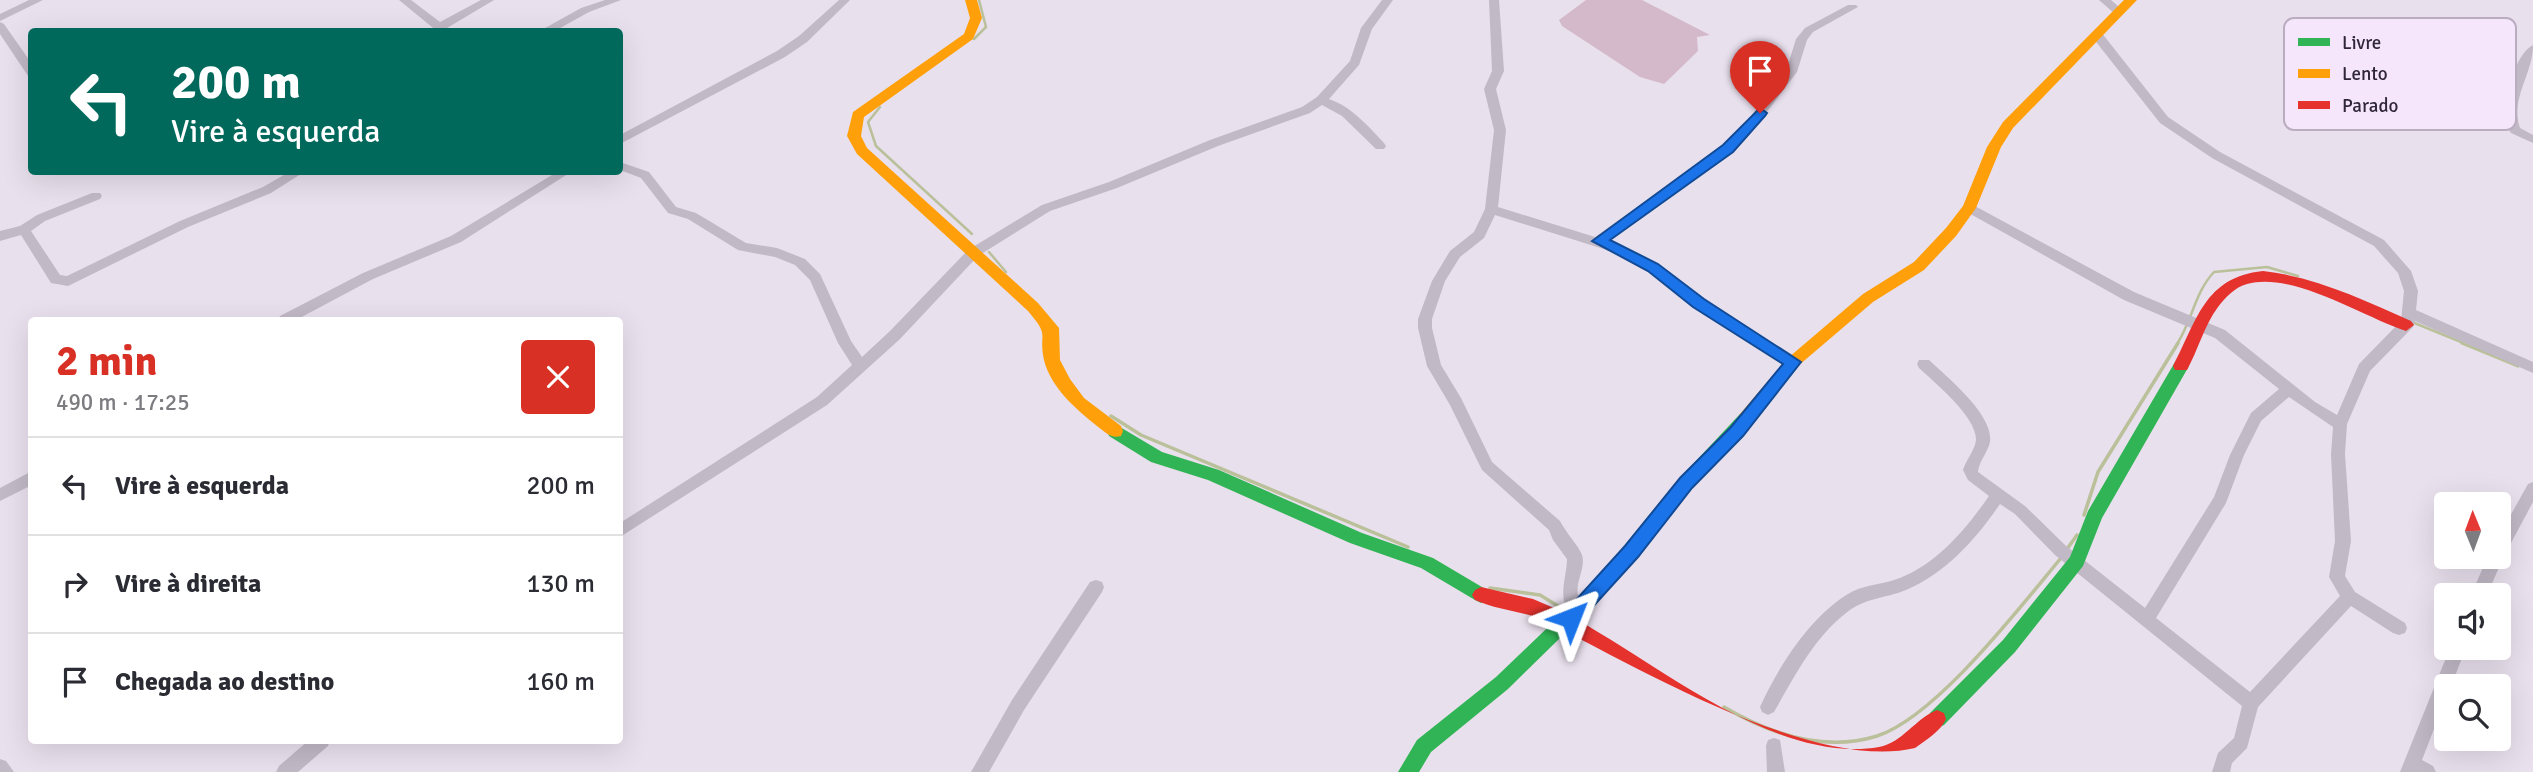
<!DOCTYPE html>
<html lang="pt">
<head>
<meta charset="utf-8">
<style>
  body { margin:0; font-family:Signika,sans-serif; background:#f7f7f7; color:#2b2b33; height:100vh; display:flex; flex-direction:column; font-size:26px; white-space:nowrap }
  * { box-sizing:border-box; margin:0 }
  p { font-size:23px; color:#7c7c81 }
  .icon { flex:none; width:38px; height:38px; fill:none; stroke:currentColor; stroke-width:2; stroke-linecap:round; stroke-linejoin:round }
  .map { position:relative; flex:1; overflow:hidden }
  .details { position:absolute; left:28px; top:317px; width:595px; height:427px; display:flex; flex-direction:column; background:#fff; border-radius:7px; box-shadow:0 7px 28px #0002 }
  .details>* { flex:none }
  .guide { position:absolute; left:28px; top:28px; width:595px; height:147px; border-radius:7px; box-shadow:0 7px 28px #0002; background:#00695c; color:#fff; overflow:hidden }
  .needle { width:46px; rotate:359deg }
  .tools { position:absolute; left:2434px; top:492px; display:grid; gap:14px }
  .tools a { display:grid; place-items:center; width:77px; height:77px; border-radius:7px; background:#fff; box-shadow:0 7px 28px #0002; font-size:35px }
  .pin { position:absolute; display:grid; place-items:center; width:60px; height:60px; color:#fff; margin:-72px -30px; border-radius:50% 50% 50% 0; rotate:-45deg; box-shadow:0 0 7px #0007 }
  .pin .icon { rotate:45deg }
  .me { position:absolute; width:77px; margin:-38px; rotate:45deg; stroke-linejoin:round; filter:drop-shadow(0 0 5px #0008) }
  .turn { display:flex; align-items:center; gap:24px; height:147px; padding:0 28px; font-size:32px }
  .turn .icon { width:91px; height:91px; stroke-width:2.5 }
  .turn b { display:block; font-size:49px; line-height:60px }
  .round { display:grid; place-items:center; flex:none; width:74px; height:74px; border-radius:7px; background:#f7f7f7 }
  .summary { display:flex; align-items:center; justify-content:space-between; height:119px; padding:0 28px }
  h1 { font-size:42px; font-weight:800; line-height:52px; color:#d93025 }
  ul { padding:0; list-style:none }
  li { display:flex; align-items:center; gap:21px; height:98px; padding:0 28px; border-top:2px solid #e1e1e2 }
  li div { flex:1 }
  li b { display:block; font-size:26px }
  li em { font-style:normal }
  .map>svg:first-child { display:block }
  .green { fill:#d4b9ca }
  .lines { fill:none; stroke-linecap:round; stroke-linejoin:round }
  .stream-far1 { stroke:#bac09a; stroke-width:2.5 }
  .stream { stroke:#bac09a; stroke-width:3.5 }
  .street { fill:#c1b9c6; fill-rule:evenodd }
  .fast { fill:#30b455; fill-rule:evenodd }
  .slow { fill:#ff9f0a; fill-rule:evenodd }
  .jam { fill:#e5322d; fill-rule:evenodd }
  .route { fill:#1a73e8; stroke:#114b97; stroke-width:2 }
  .key { fill:#f5e6fb; stroke:#baadc0; stroke-width:2 }
  .key-label { font-size:19px; fill:#2f2737 }
</style>
</head>
<body>
<div class="map">
<svg width="2533" height="772" viewBox="0 0 2533 772">
  <rect width="100%" height="100%" fill="#e9e0ed"/>
  <!-- green -->
  <polygon class="green" points="1586,0 1642,0 1710,35 1697,37 1698,51 1664,84 1640,77 1562,26 1559,20"/>
  <g class="lines">
    <!-- stream-far1 -->
    <g class="stream-far1">
      <polyline points="974,39 986,27 979,0"/>
      <polyline points="880,107 868,122 876,146 972,234"/>
      <polyline points="989,252 1006,272"/>
      <polyline points="2412,322 2466,344"/>
      <path d="M 2177,344 C 2192,321 2195,292 2214,272 L 2267,267 L 2298,276"/>
    </g>
    <!-- stream -->
    <g class="stream">
      <polyline points="2462,343 2518,366"/>
      <polyline points="1111,416 1141,435 1408,547"/>
      <polyline points="2084,515 2098,472 2178,343"/>
      <polyline points="2067,549 2077,535"/>
      <polyline points="1490,588 1540,595 1558,606"/>
      <path d="M 1724,707 C 1770,734 1823,753 1877,736 C 1936,717 2021,606 2061,558"/>
    </g>
    <!-- street -->
    <g class="street">
      <polygon points="29,0 43,0 0,21 0,14"/>
      <polygon points="399,0 411,0 440,22 481,0 494,0 447,28 451,32 438,32"/>
      <polygon points="605,0 621,0 589,12 553,32 538,32 581,8"/>
      <polygon points="839,0 850,0 807,42 785,57 620,144 620,135 777,51 799,36"/>
      <path d="M 1382,0 L 1393,0 L 1372,29 L 1359,65 L 1329,99 C 1352,107 1368,126 1384,143 L 1386,146 L 1384,149 L 1376,149 L 1342,116 L 1322,105 L 1310,113 L 1218,146 L 1117,188 L 1050,211 L 978,256 L 900,339 L 827,405 L 620,537 L 620,523 L 817,397 L 852,365 L 838,343 L 810,280 L 795,265 L 775,257 L 738,250 L 688,219 L 668,213 L 641,178 L 620,170 L 620,162 L 649,172 L 676,207 L 696,213 L 746,243 L 777,248 L 805,259 L 820,274 L 851,341 L 862,357 L 890,331 L 968,250 L 1042,205 L 1109,182 L 1210,140 L 1302,107 L 1317,97 L 1350,61 L 1361,28 Z"/>
      <path d="M 1489,0 L 1499,0 L 1504,71 L 1496,89 L 1506,130 L 1498,207 L 1595,237 L 1724,145 L 1742,128 L 1787,68 L 1796,39 L 1805,28 L 1848,5 L 1856,5 L 1858,7 L 1813,32 L 1807,40 L 1797,72 L 1750,134 L 1732,151 L 1608,241 C 1650,254 1670,277 1705,300 C 1735,321 1767,339 1798,358 L 1800,362 L 1798,366 L 1788,366 L 1694,307 L 1648,270 L 1613,252 L 1495,215 L 1484,238 L 1460,257 L 1445,281 L 1432,319 L 1432,328 L 1441,365 L 1461,398 L 1492,462 L 1560,521 C 1566,533 1579,546 1582,555 C 1586,568 1575,582 1578,595 C 1579,601 1584,605 1587,610 L 1585,615 L 1579,617 C 1553,607 1567,579 1567,559 L 1553,540 L 1549,530 L 1482,470 L 1450,405 L 1427,366 L 1418,328 L 1418,319 L 1432,281 L 1450,251 L 1474,232 L 1485,209 L 1494,130 L 1484,89 L 1492,71 Z"/>
      <polygon points="2099,0 2111,0 2125,12 2123,14 2115,14"/>
      <polygon points="0,22 4,24 32,64 32,77 28,76 0,34"/>
      <path d="M 2097,31 L 2101,32 L 2168,117 L 2220,152 L 2384,240 L 2411,271 L 2418,291 L 2416,310 L 2533,362 L 2533,373 L 2415,321 L 2413,327 L 2370,371 L 2347,424 L 2345,454 L 2351,541 L 2345,576 L 2355,592 L 2405,623 L 2407,628 L 2405,633 L 2399,635 L 2393,633 L 2351,606 L 2258,707 L 2247,748 L 2232,763 L 2230,772 L 2212,772 L 2218,753 L 2234,738 L 2242,706 L 2055,555 L 2015,514 L 2000,504 C 1976,539 1946,573 1906,590 C 1884,599 1866,597 1846,613 C 1814,638 1794,677 1774,712 L 1768,715 L 1762,712 L 1760,707 C 1778,667 1810,617 1848,594 C 1862,585 1879,585 1894,580 C 1935,567 1966,529 1989,496 L 1968,480 L 1963,470 C 1966,460 1975,450 1976,440 C 1977,417 1935,383 1919,368 L 1917,364 L 1919,360 L 1929,360 C 1947,377 1994,415 1990,442 C 1988,452 1979,461 1978,472 L 2025,506 L 2065,545 L 2145,608 L 2214,497 L 2230,455 L 2251,413 L 2279,389 L 2215,338 L 2124,300 L 1965,211 L 1963,208 L 1965,205 L 1973,205 L 2134,292 L 2225,330 L 2315,402 L 2337,415 L 2359,364 L 2401,321 L 2404,291 L 2398,273 L 2374,246 L 2212,158 L 2160,123 L 2093,38 L 2093,32 ZM 2289,397 L 2333,427 L 2331,454 L 2335,541 L 2329,577 L 2340,596 L 2250,692 L 2156,618 L 2226,503 L 2244,455 L 2261,421 Z"/>
      <path d="M 2533,45 C 2533,75 2510,97 2520,128 L 2533,135 L 2533,143 L 2511,133 C 2499,113 2512,56 2533,45 Z"/>
      <polygon points="289,172 304,172 271,193 188,227 68,286 51,283 21,235 0,241 0,231 20,226 37,215 92,193 100,193 102,196 100,199 45,221 31,231 60,275 67,276 180,221 263,187"/>
      <polygon points="557,172 571,172 461,242 373,279 296,320 278,320 280,316 363,273 451,236"/>
      <polygon points="32,471 32,485 0,501 0,488"/>
      <polygon points="2533,482 2533,502 2504,556 2487,595 2471,595 2488,556 2499,556 2499,536 2528,484"/>
      <polygon points="1096,580 1102,582 1104,587 1102,592 1024,710 989,772 971,772 1012,700 1090,582"/>
      <polygon points="2450,648 2466,648 2451,686 2446,686 2446,698 2422,760 2433,766 2436,772 2400,772"/>
      <polygon points="1774,738 1780,740 1785,772 1767,772 1766,746 1768,740"/>
      <polygon points="309,740 330,740 328,746 298,772 276,772 279,766"/>
      <polygon points="0,759 6,761 14,772 0,772"/>
    </g>
    <!-- fast -->
    <g class="fast">
      <polygon points="2181,360 2187,362 2189,366 2102,518 2083,566 2015,652 1944,725 1937,728 1930,725 1928,719 1930,713 2003,640 2070,557 2088,511 2175,362"/>
      <polygon points="1746,413 1752,414 1754,419 1752,424 1692,488 1605,594 1508,689 1431,752 1419,772 1398,772 1417,740 1496,677 1593,584 1680,478 1740,414"/>
      <polygon points="1115,424 1162,452 1219,470 1362,533 1433,558 1487,590 1490,595 1487,600 1481,603 1475,600 1421,568 1350,543 1208,480 1151,462 1109,436 1107,431 1109,426"/>
    </g>
    <!-- slow -->
    <g class="slow">
      <path d="M 965,0 L 977,0 L 982,18 L 973,39 L 864,117 L 861,136 L 867,148 L 1038,303 L 1059,328 L 1060,360 L 1070,379 L 1084,398 L 1121,426 L 1123,431 L 1121,436 C 1111,439 1105,432 1097,426 C 1076,409 1051,388 1044,360 C 1038,331 1051,338 1028,311 L 857,154 L 847,136 L 853,112 L 964,34 L 970,18 Z"/>
      <polygon points="2124,0 2137,0 2013,128 2001,147 1976,208 1956,236 1924,270 1873,302 1798,366 1752,424 1740,424 1738,419 1740,414 1788,358 1863,294 1914,262 1946,228 1963,206 1987,147 2003,122"/>
    </g>
    <!-- jam -->
    <g class="jam">
      <path d="M 2263,271 C 2316,277 2364,300 2411,321 L 2414,325 L 2406,331 C 2363,317 2293,271 2247,284 C 2235,287 2225,298 2218,307 C 2204,326 2198,350 2187,370 L 2175,370 L 2173,366 C 2197,321 2204,277 2263,271 Z"/>
      <path d="M 1481,587 L 1533,599 L 1561,611 C 1651,657 1772,765 1879,747 C 1902,743 1916,718 1937,710 L 1944,713 L 1946,719 C 1941,731 1926,740 1915,748 C 1815,772 1637,668 1548,622 C 1525,611 1499,611 1475,600 L 1472,595 L 1475,590 Z"/>
    </g>
  </g>
  <!-- route -->
  <polygon class="route" points="1760,108 1767,113 1765,116 1733,152 1610,240 1658,264 1704,299 1801,362 1743,436 1692,488 1638,557 1578,623 1565,623 1562,618 1565,612 1625,546 1680,478 1731,427 1783,364 1693,307 1648,271 1592,241 1723,145"/>
  <!-- legend -->
  <rect x="2284" y="18" width="232" height="112" rx="10" class="key"/>
  <rect x="2298" y="38" width="32" height="8" fill="#30b455"/>
  <rect x="2298" y="69" width="32" height="9" fill="#ff9f0a"/>
  <rect x="2298" y="101" width="32" height="8" fill="#e5322d"/>
  <g class="key-label">
    <text x="2342" y="49">Livre</text>
    <text x="2342" y="80">Lento</text>
    <text x="2342" y="112">Parado</text>
  </g>
</svg>
<div class="tools">
<a><svg class="needle" viewBox="-14 -14 28 28"><path d="M0-13l5 13h-10z" fill="#e53935"/><path d="M0 13l5-13h-10z" fill="#7c7c81"/></svg></a>
<a><svg class="icon" aria-label="sound" viewBox="0 0 24 24"><path d="M4 9h4l5-4v14l-5-4H4zM17 9q2 3 0 6"/></svg></a>
<a><svg class="icon" aria-label="search" viewBox="0 0 24 24"><circle cx="10" cy="10" r="6"/><path d="M15 15l6 6"/></svg></a>
</div>
<div class="pin" style="left:1760px;top:113px;background:#d93025"><svg class="icon" aria-label="arrive" viewBox="0 0 24 24"><path d="M6 21V4h12l-3 4 3 4H6"/></svg></div>
<svg class="me" style="left:1571px;top:618px" viewBox="-20 -20 40 40"><path d="M0-17L14 15 0 8-14 15z" fill="#1a73e8" stroke="#fff" stroke-width="4"/></svg>
<div class="guide">
<div class="turn"><svg class="icon" aria-label="left" viewBox="0 0 24 24"><path d="M17 20v-9H6M10 6l-5 5 5 5"/></svg><div><b>200 m</b>Vire à esquerda</div></div>
</div>
<section class="details">
<div class="summary"><div><h1>2 min</h1><p>490 m · 17:25</p></div><a class="round" style="background:#d93025;color:#fff"><svg class="icon" aria-label="close" viewBox="0 0 24 24"><path d="M6 6l12 12M18 6L6 18"/></svg></a></div>
<ul>
<li><svg class="icon" aria-label="left" viewBox="0 0 24 24"><path d="M17 20v-9H6M10 6l-5 5 5 5"/></svg><div><b>Vire à esquerda</b></div><em>200 m</em></li>
<li><svg class="icon" aria-label="right" viewBox="0 0 24 24"><path d="M7 20v-9h11M14 6l5 5-5 5"/></svg><div><b>Vire à direita</b></div><em>130 m</em></li>
<li><svg class="icon" aria-label="arrive" viewBox="0 0 24 24"><path d="M6 21V4h12l-3 4 3 4H6"/></svg><div><b>Chegada ao destino</b></div><em>160 m</em></li>
</ul>
</section>
</div>
</body>
</html>
